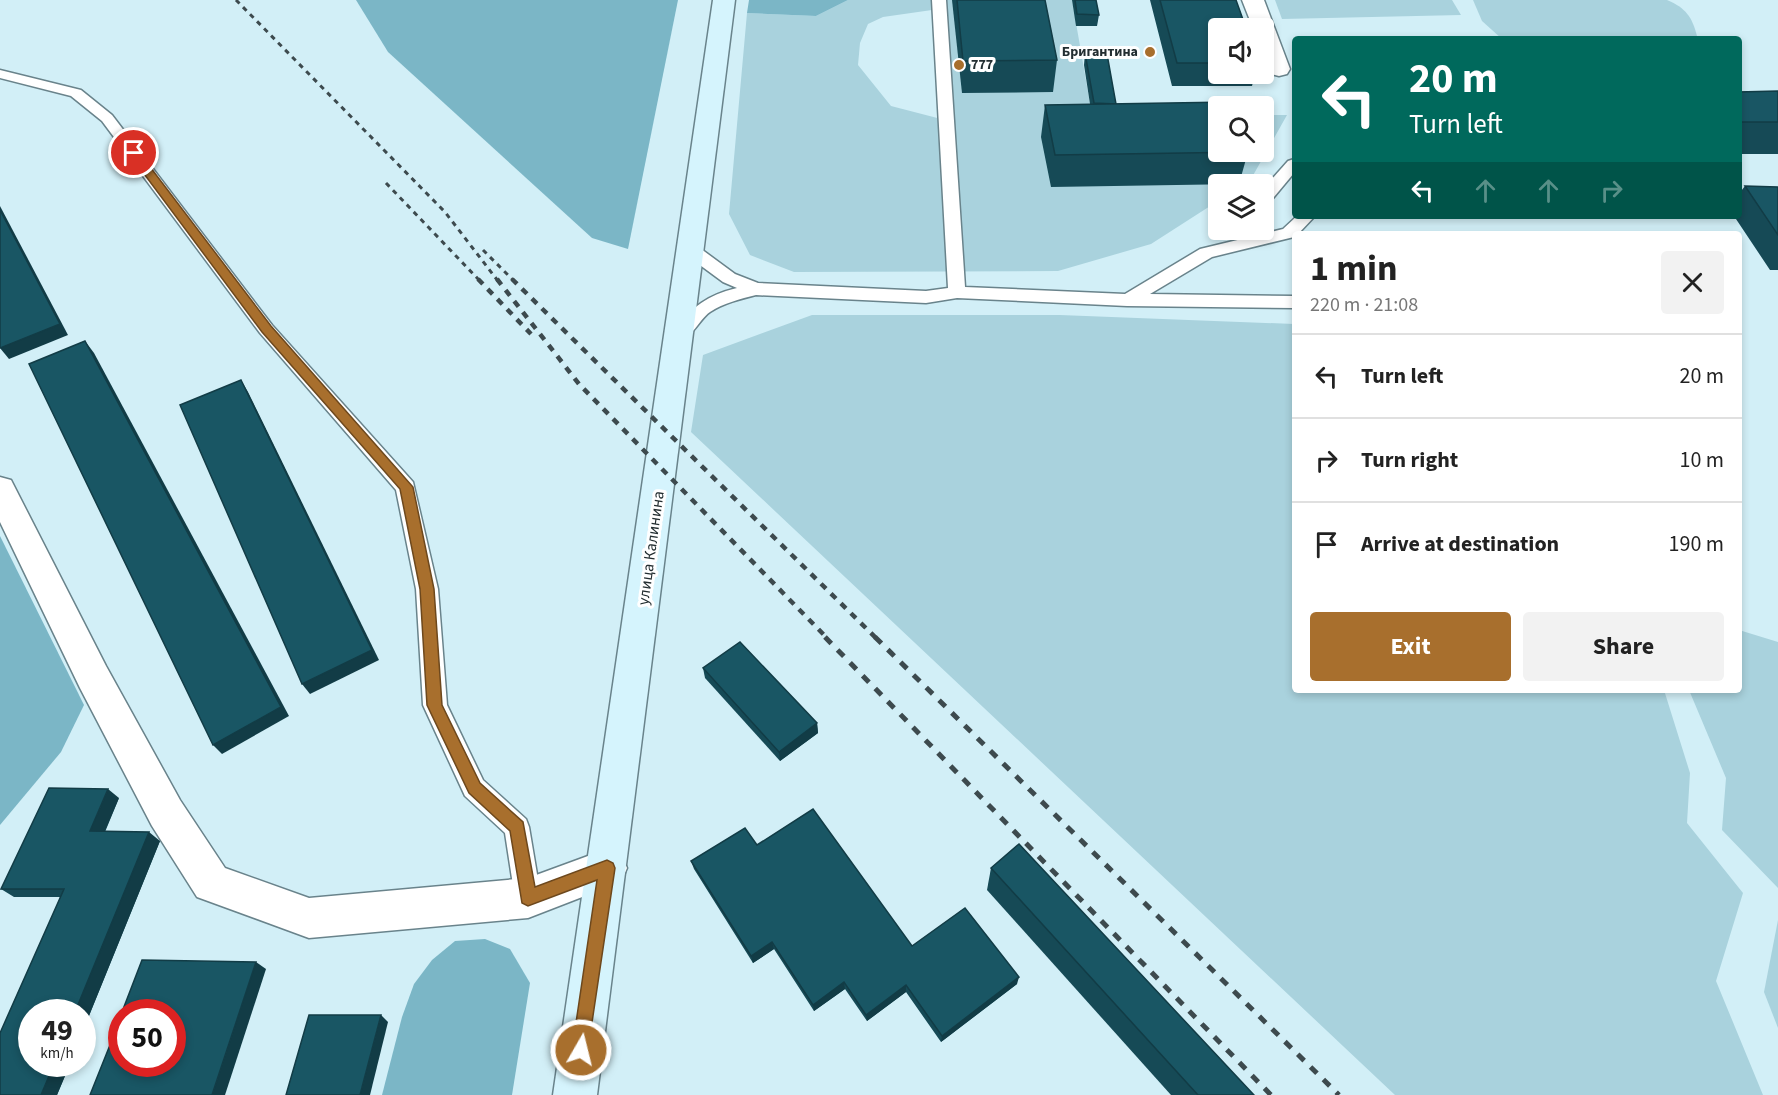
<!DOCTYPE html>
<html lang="en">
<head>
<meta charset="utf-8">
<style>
  body { margin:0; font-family:"Source Sans 3",sans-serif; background:#f2f2f2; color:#222; height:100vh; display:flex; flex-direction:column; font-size:22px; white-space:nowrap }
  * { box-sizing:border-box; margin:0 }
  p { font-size:20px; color:#767676 }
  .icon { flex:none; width:33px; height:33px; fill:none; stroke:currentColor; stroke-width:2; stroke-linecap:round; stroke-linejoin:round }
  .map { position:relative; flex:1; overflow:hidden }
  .drawer { position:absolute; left:1292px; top:231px; width:450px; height:462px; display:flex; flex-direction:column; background:#fff; border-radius:6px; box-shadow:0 3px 9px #0003 }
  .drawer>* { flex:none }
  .top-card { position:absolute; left:1292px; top:36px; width:450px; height:183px; border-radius:6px; box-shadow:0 3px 9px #0003; background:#00695c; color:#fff; overflow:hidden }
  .fabs { position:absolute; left:1208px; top:18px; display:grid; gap:12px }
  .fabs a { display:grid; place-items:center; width:66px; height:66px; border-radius:6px; background:#fff; box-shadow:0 3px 9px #0003; font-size:30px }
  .speed { position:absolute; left:18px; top:999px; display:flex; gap:12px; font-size:30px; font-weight:700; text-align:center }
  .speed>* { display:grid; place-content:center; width:78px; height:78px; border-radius:50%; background:#fff; box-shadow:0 3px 9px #0003; line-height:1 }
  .speed small { font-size:15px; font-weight:400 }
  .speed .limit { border:9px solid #d22; background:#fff; color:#111 }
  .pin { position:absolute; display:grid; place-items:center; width:51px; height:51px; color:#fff; margin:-26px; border:3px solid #fff; border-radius:50%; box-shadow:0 2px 6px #0007 }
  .me { position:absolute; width:66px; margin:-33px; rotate:8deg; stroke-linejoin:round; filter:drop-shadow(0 0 4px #0008) }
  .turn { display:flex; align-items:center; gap:21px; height:126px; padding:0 18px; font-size:27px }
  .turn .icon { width:78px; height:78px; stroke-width:2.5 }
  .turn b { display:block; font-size:42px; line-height:51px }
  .lanes { display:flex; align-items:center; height:57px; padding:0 18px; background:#0003; justify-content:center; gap:30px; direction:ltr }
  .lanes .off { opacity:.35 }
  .round { display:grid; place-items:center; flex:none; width:63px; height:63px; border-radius:6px; background:#f2f2f2 }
  .overview { display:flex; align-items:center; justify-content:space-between; height:102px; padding:0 18px }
  h1 { font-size:36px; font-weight:700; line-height:45px }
  .cta { display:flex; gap:12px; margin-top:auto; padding:12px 18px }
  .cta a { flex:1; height:69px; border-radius:6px; background:#a86f2d; color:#fff; font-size:24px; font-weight:700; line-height:69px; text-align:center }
  .cta a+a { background:#f2f2f2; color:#222 }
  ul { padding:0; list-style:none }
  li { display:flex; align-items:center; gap:18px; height:84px; padding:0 18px; border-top:2px solid #e0e0e0 }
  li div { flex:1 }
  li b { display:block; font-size:22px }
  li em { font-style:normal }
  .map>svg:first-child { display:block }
  .green { fill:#a9d2dd; fill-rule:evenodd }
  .forest { fill:#7bb6c6 }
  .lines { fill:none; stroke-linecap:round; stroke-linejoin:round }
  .lane-casing { stroke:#69838b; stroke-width:3 }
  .street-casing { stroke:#69838b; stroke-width:3 }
  .secondary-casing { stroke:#69838b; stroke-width:3 }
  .lane { fill:#fff; fill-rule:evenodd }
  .street { fill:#fff; fill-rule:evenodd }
  .secondary { fill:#d5f4fd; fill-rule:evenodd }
  .rail-far2 { stroke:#3d4a4e; stroke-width:3; stroke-dasharray:5 5; stroke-linecap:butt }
  .rail-far1 { stroke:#3d4a4e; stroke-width:4.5; stroke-dasharray:7 7; stroke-linecap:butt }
  .rail { stroke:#3d4a4e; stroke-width:5; stroke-dasharray:9 9; stroke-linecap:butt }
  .wall { fill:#164a56 }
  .shaded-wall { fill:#123c46 }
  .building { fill:#195664; stroke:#123c46; stroke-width:1.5 }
  .route { fill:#a86f2d; stroke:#6d481d; stroke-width:1.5 }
  .poi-dot { fill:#a86f2d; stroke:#fff; stroke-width:2 }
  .labels { text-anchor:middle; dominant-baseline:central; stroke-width:6; stroke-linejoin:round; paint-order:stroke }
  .far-poi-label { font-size:14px; font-weight:bold; fill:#232e31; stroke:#fff; text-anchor:end }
  .street-label { font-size:16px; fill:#232e31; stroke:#fff }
</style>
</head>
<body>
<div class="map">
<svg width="1778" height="1095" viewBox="0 0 1778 1095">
  <rect width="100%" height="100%" fill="#d2eff7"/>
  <!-- green -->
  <g class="green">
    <path d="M 848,0 L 1072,0 L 1092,115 L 1051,187 L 1228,152 L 1263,152 L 1263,115 L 1287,115 L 1251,179 L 1243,184 L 1218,184 L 1218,201 L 1151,244 L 1058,271 L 794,272 L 750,255 L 729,214 L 747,13 L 816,16 ZM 939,9 L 945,120 L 891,106 L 858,65 L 860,43 L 868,24 L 883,17 Z"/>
    <polygon points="1275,0 1452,0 1461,15 1282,19"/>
    <path d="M 1473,0 L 1667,0 C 1686,8 1692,17 1697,36 L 1693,39 L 1502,39 L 1482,21 Z"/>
    <polygon points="812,315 1060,315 1294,324 1294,690 1664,690 1690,773 1687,823 1743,893 1716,981 1763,1095 1395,1095 691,432 703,355"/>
    <polygon points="1739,630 1778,642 1778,888 1722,830 1726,778 1689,690 1738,690"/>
    <polygon points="1778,920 1778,1028 1764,992"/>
  </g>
  <!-- forest -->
  <g class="forest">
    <polygon points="356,0 678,0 628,249 592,238 388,52"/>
    <polygon points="749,0 848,0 816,16 747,13"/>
    <polygon points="0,536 84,705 61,752 0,825"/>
    <polygon points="485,939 510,949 530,983 512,1095 382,1095 402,1017 414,984 432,960 455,941"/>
  </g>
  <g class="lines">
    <!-- lane casing -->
    <g class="lane-casing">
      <g id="lane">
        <path d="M 932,0 L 946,0 L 965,287 L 1125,294 L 1200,249 L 1283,229 L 1297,216 L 1315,216 L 1298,234 L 1294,234 L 1294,237 L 1212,257 L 1150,294 L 1294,296 L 1294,308 L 1127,306 L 957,298 L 926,303 L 756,295 C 740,299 724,303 710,312 C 697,321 691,344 673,338 L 670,334 L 673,330 C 695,306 705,296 737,288 L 723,282 L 685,254 L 683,250 L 685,246 L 697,246 L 735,274 L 758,283 L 926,291 L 948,288 Z"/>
        <polygon points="0,70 81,90 112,115 272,325 413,482 438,589 447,705 483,780 526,819 529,827 541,898 537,907 528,911 519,907 515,898 505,833 465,796 423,705 416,589 396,490 260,333 102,121 71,96 0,78"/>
        <polygon points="1294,159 1294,173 1269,203 1263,204 1263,189 1288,161"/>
      </g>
    </g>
    <!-- street casing -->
    <g class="street-casing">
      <g id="street">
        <path d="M 1242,0 L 1264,0 L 1290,69 L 1287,74 L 1279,76 L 1271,74 C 1261,60 1263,45 1263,28 L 1253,28 Z"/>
        <polygon points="0,477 11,480 106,666 180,800 225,868 309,898 528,878 607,849 621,854 627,868 621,882 528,918 309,938 197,897 152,826 80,688 0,522"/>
      </g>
    </g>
    <!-- secondary casing -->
    <g class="secondary-casing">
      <polygon id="secondary" points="713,0 735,0 597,1095 553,1095"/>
    </g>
    <!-- lane -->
    <use href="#lane" class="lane"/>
    <!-- street -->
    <use href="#street" class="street"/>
    <!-- secondary -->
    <use href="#secondary" class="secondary"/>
    <!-- rail-far2 -->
    <g class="rail-far2">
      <polyline points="236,0 445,212 498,281"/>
      <polyline points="386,183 480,281"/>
      <polyline points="483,250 514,281"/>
    </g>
    <!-- rail-far1 -->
    <g class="rail-far1">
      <polyline points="478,279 531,334"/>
      <polyline points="497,279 579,384 827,638"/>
      <polyline points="512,279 876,638"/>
    </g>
    <!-- rail -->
    <g class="rail">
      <polyline points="825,637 1271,1095"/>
      <polyline points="875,637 1339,1095"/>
    </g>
  </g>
  <!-- wall -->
  <g class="wall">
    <polygon points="952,0 1045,0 1057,60 1053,92 962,93"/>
    <polygon points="1072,0 1096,0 1099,15 1097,26 1076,26"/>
    <polygon points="1150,0 1236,0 1218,28 1218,74 1255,74 1252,86 1172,86"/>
    <polygon points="1085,53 1116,104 1248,152 1239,184 1051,187 1041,137 1045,105 1090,104 1084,65"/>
    <polygon points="1778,91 1778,154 1738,154 1738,92"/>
    <polygon points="1745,186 1778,187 1778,270 1770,270 1734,216 1738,216 1738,195"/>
    <polygon points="703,668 817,723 818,733 780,761 705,678"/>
    <polygon points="119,798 105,832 160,841 82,1033 82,1012 70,1064 57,1095 0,1095 60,897 14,897 1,889"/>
    <polygon points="757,845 912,946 1017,984 941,1042 906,992 867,1021 845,989 814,1011 774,949 753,963 694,869 691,861"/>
    <polygon points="991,868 1254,1095 1171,1095 987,890"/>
  </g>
  <!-- shaded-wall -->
  <g class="shaded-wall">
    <polygon points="0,206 68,335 9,359 0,348"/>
    <polygon points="85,341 94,353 289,716 222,754 213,745"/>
    <polygon points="241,380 248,392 379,660 310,694 302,684"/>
    <polygon points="817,723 818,733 780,761 779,752"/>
    <polygon points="108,789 119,798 101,840 90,831"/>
    <polygon points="149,832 160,841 82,1033 82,1012 75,1012"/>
    <polygon points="772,942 774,949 753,963 751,956"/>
    <polygon points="256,962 266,969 225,1095 212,1095"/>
    <polygon points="1019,977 1017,984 941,1042 942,1036"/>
    <polygon points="844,982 845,989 814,1011 813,1005"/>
    <polygon points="906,985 906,992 867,1021 866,1015"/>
    <polygon points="381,1015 388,1022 370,1095 360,1095"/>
    <polygon points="54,1064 70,1064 57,1095 41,1095"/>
  </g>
  <!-- building -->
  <g class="building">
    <polygon points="957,0 1045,0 1057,60 963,61"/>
    <polygon points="1075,0 1096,0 1099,15 1077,14"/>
    <polygon points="1160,0 1236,0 1246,28 1218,28 1218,63 1177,63"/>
    <polygon points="1085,53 1107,54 1116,104 1094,103"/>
    <polygon points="1778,91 1778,122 1738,122 1738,92"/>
    <polygon points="1230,102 1231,106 1218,106 1218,152 1248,152 1055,155 1045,105"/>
    <polygon points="1745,186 1778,187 1778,235"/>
    <polygon points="0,210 60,324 0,348"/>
    <polygon points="85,341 281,707 213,745 29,364"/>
    <polygon points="241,380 372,650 302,684 180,405"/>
    <polygon points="740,642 817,723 779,752 703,668"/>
    <polygon points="49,788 108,789 90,831 149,832 75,1012 32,1012 32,1064 54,1064 41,1095 0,1095 0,1033 64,889 1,889"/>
    <polygon points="813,809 912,946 965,908 1019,977 942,1036 906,985 866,1015 844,982 813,1005 772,942 751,956 691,861 745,828 757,845"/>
    <polygon points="1019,844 1254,1095 1198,1095 991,868"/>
    <polygon points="142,960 256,962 212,1095 90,1095 122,1015 122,1064 172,1064 172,1012 122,1012"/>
    <polygon points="309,1015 381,1015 360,1095 286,1095"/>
  </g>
  <!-- route -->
  <polygon class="route" points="130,151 138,151 271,326 413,487 434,589 442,705 480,783 523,822 535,887 607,860 613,863 615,868 587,1056 581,1059 575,1056 572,1050 597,880 528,906 522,903 510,831 469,793 427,705 420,589 400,489 262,332 130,155"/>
  <!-- markers -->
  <g class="poi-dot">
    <circle cx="1150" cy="52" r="6"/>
    <circle cx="959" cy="65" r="6"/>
  </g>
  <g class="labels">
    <!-- far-poi labels -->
    <g class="far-poi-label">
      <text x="1138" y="52">Бригантина</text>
      <text x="971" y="65" text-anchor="start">777</text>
    </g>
    <!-- street labels -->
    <g class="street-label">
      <text transform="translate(651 548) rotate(-82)">улица Калинина</text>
    </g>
  </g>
</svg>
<div class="fabs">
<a><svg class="icon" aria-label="sound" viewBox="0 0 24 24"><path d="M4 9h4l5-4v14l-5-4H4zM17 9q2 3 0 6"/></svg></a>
<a><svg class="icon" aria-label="search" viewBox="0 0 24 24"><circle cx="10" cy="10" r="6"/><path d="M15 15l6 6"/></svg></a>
<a><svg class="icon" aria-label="layers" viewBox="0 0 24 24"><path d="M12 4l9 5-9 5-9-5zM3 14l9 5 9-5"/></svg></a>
</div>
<div class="speed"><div>49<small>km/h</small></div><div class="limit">50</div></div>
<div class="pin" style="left:134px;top:153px;background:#d93025"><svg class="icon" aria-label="arrive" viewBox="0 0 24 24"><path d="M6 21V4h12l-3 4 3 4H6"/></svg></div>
<svg class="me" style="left:581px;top:1050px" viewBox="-20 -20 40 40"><circle r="17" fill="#a86f2d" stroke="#fff" stroke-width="3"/><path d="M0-11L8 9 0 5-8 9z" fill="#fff"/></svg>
<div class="top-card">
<div class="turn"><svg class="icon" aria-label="left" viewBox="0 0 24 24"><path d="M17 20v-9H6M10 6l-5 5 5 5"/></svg><div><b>20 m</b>Turn left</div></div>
<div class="lanes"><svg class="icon" aria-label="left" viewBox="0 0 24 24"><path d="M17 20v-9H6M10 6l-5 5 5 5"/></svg><svg class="icon off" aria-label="ahead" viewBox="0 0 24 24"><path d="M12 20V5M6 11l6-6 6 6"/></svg><svg class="icon off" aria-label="ahead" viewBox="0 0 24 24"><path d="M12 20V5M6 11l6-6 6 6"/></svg><svg class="icon off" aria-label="right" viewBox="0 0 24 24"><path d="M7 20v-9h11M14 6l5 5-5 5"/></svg></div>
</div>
<section class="drawer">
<div class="overview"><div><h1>1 min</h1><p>220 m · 21:08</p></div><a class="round"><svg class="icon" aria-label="close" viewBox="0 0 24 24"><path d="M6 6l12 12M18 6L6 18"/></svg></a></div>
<ul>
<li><svg class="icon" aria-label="left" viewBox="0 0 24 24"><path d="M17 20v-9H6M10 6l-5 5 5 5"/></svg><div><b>Turn left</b></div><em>20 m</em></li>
<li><svg class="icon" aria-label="right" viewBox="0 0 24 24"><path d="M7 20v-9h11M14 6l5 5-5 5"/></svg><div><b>Turn right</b></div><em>10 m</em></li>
<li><svg class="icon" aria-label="arrive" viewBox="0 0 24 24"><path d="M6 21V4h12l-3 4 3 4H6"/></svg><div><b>Arrive at destination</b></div><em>190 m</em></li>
</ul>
<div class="cta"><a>Exit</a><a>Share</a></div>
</section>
</div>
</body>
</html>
